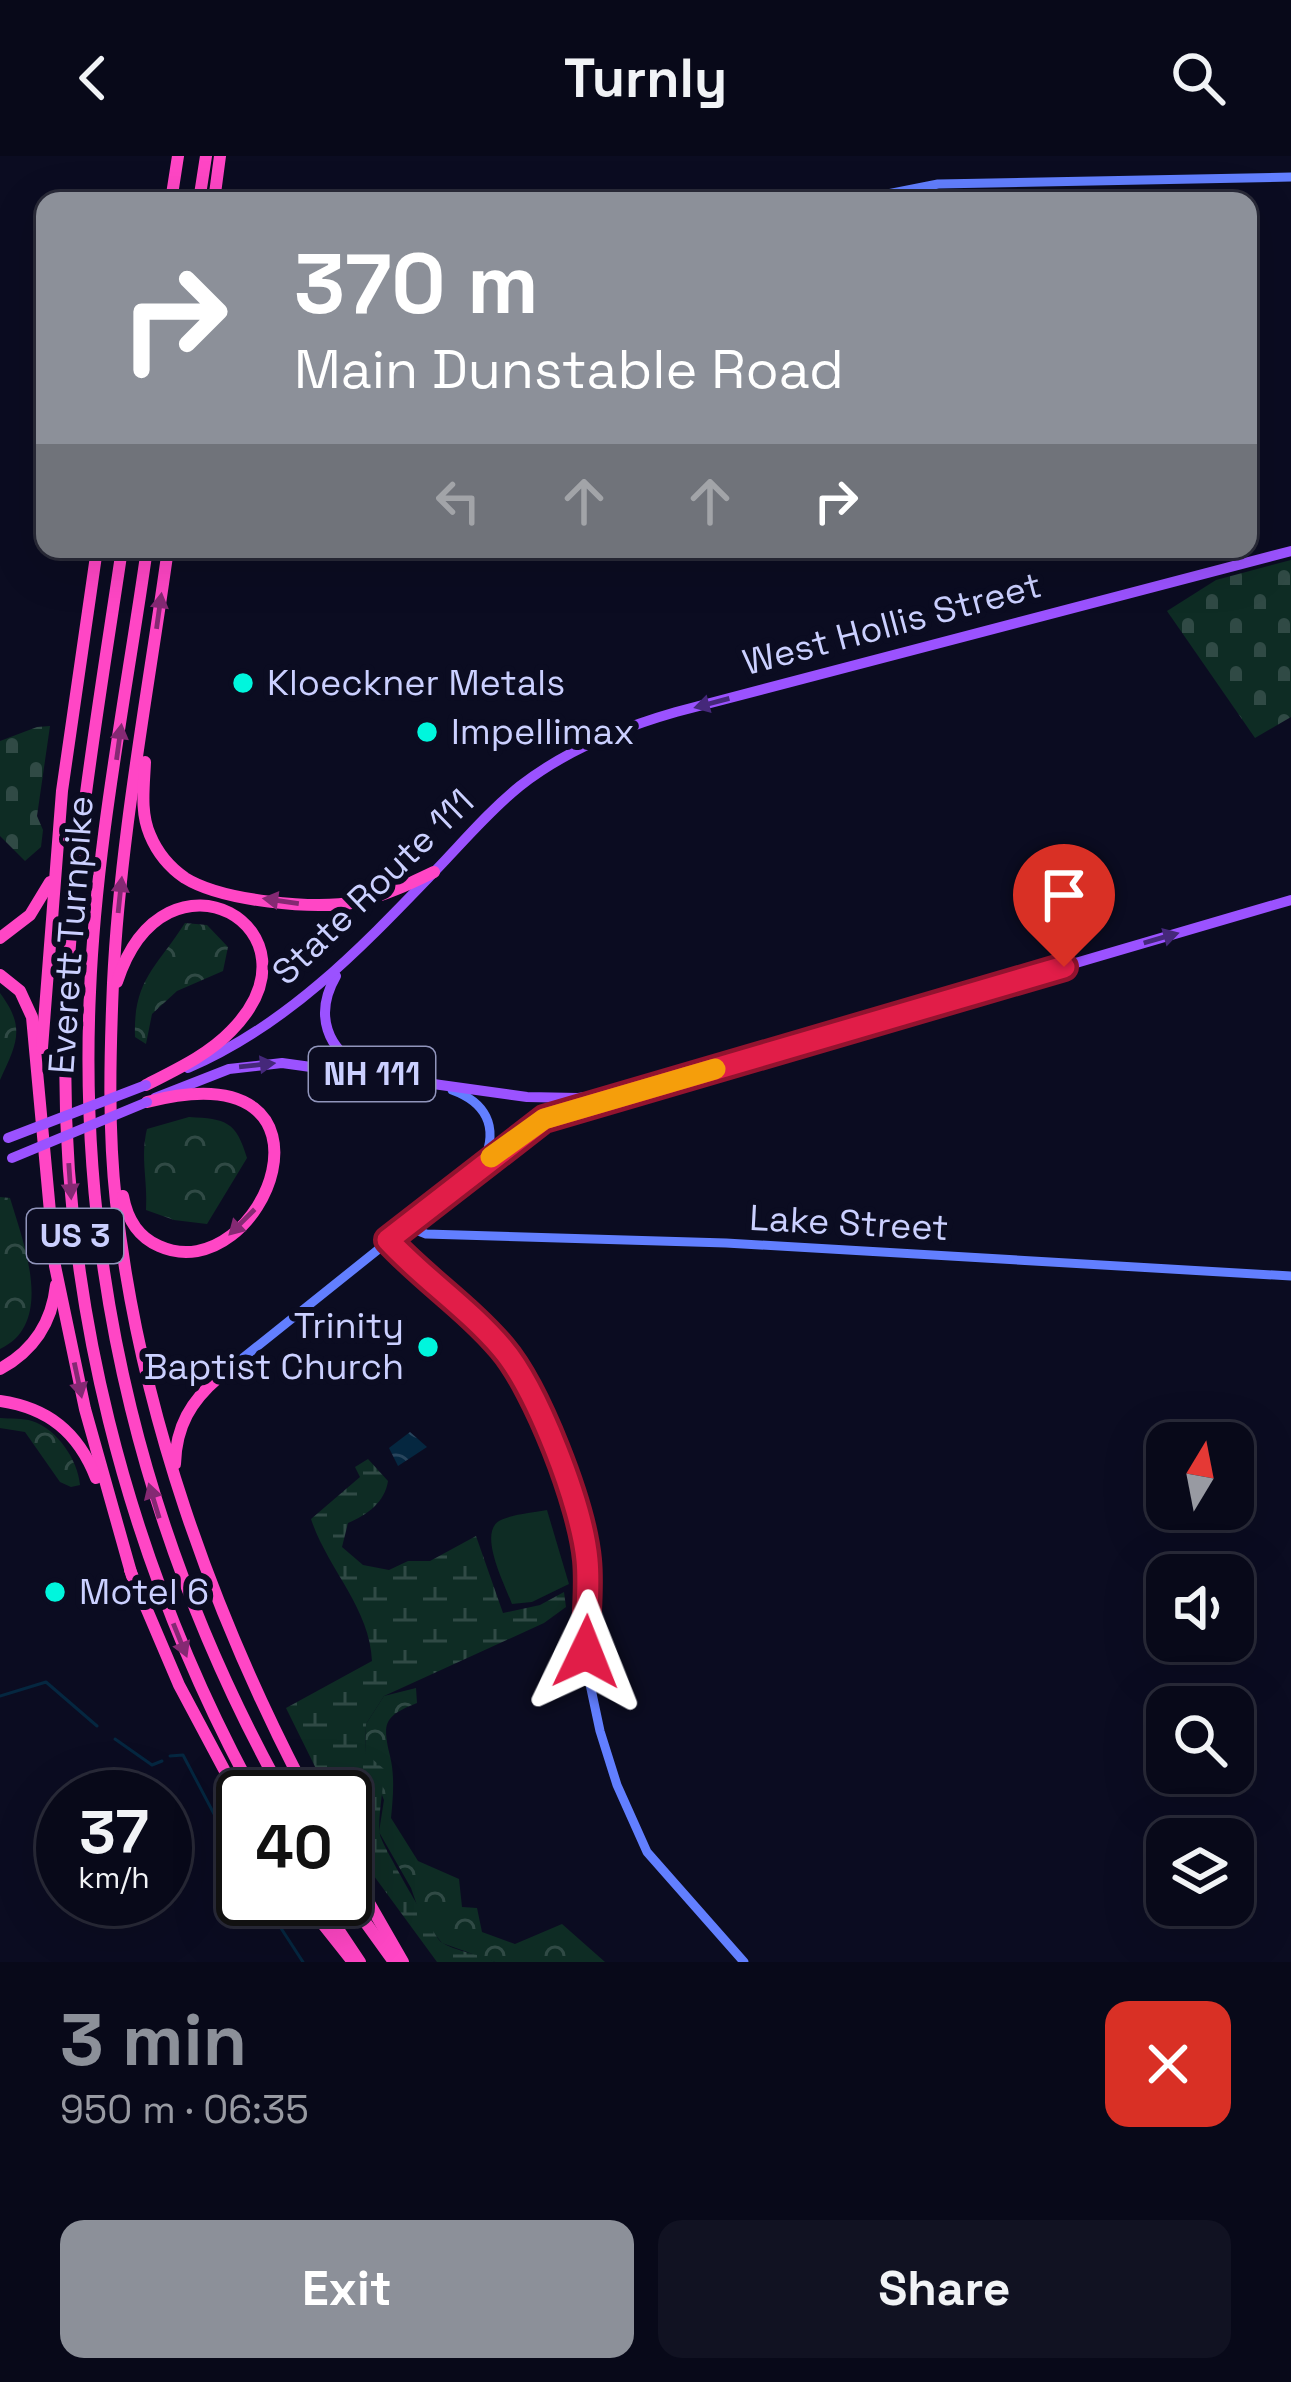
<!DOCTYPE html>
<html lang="en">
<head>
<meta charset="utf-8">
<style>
  body { margin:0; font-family:"Space Grotesk",sans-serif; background:#111222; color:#f1f3f6; height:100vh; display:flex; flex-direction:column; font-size:45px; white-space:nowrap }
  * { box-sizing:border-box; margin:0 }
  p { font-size:39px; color:#989aa2 }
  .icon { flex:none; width:66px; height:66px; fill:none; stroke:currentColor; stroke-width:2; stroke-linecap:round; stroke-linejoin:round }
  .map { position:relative; height:1806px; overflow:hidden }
  .sheet { display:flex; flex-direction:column; background:#080919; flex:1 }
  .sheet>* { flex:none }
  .top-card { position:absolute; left:36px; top:36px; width:1221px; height:366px; border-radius:24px; box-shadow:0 12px 48px #0002,0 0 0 3px #292a38; background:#8c9099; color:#fff; overflow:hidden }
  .needle { width:78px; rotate:10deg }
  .buttons { position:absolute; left:1146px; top:1266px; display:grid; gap:24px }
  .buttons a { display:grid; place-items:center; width:108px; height:108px; border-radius:24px; background:#080919; box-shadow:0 12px 48px #0002,0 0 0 3px #292a38; font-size:60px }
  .speed { position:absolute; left:36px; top:1614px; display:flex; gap:24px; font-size:60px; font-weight:700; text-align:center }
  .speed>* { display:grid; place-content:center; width:156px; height:156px; border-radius:50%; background:#080919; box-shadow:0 12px 48px #0002,0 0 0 3px #292a38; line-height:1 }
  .speed small { font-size:30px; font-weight:400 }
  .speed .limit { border:6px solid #111; border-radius:18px; background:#fff; color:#111 }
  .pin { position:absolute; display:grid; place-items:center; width:102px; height:102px; color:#fff; margin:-123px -51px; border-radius:50% 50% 50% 0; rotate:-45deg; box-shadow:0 0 12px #0007 }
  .pin .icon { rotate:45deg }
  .me { position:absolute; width:132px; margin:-66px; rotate:2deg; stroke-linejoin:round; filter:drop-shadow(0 0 9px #0008) }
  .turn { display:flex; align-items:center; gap:42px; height:252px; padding:0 60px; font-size:54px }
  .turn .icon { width:156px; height:156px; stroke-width:2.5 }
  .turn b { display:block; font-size:84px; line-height:102px }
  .lanes { display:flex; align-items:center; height:114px; padding:0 60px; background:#0003; justify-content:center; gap:60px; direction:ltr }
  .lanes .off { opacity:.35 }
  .round { display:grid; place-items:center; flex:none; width:126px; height:126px; border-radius:24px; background:#111222 }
  .head { display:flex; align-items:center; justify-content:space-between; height:204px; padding:0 60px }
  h1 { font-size:72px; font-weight:800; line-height:90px; color:#8c9099 }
  .primary-button { display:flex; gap:24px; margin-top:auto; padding:24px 60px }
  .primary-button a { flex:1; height:138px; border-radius:24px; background:#8c9099; color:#fff; font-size:48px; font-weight:800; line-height:138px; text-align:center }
  .primary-button a+a { background:#111222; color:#f1f3f6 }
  header { display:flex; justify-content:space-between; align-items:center; height:156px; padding:0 60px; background:#080919; font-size:54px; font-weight:800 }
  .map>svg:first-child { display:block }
  .green { fill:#0e2c24 }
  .forest { fill:url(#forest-crowns) }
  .wetland { fill:url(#wetland-marsh) }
  .cemetery { fill:url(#cemetery-stones) }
  .water { fill:url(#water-waves) }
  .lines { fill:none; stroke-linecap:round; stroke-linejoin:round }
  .stream { stroke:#052740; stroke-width:3 }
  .secondary { stroke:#627fff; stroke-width:9 }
  .primary { stroke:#9b52ff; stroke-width:10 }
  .highway { stroke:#ff46c5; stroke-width:12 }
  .primary-bridge { stroke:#9b52ff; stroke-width:10 }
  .oneway { fill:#852973 }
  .oneway2 { fill:#45287a }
  .route-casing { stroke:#92132f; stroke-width:30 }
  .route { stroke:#e11d48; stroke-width:21 }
  .slow { stroke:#f59e0b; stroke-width:21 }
  .poi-dot { fill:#00f6dd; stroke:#0b0c21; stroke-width:4.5 }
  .labels { text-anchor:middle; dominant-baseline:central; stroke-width:12; stroke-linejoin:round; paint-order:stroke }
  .shield { fill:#0b0c21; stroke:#9195bc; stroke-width:3 }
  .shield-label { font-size:33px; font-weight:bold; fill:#cbd0ff }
  .street-label { font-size:36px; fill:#cbd0ff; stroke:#0b0c21 }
  .poi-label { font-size:36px; fill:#cbd0ff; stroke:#0b0c21; text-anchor:start }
</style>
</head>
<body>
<header><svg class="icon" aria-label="back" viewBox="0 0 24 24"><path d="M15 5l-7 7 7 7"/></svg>Turnly<svg class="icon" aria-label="search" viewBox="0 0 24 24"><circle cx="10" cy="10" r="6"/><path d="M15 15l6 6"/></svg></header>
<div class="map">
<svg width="1291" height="1806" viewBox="0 0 1291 1806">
  <defs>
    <pattern id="forest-crowns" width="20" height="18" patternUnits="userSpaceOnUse" patternTransform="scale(3)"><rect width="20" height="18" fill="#0e2c24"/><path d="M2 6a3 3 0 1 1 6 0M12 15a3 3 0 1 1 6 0" fill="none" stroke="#304a45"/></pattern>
    <pattern id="wetland-marsh" width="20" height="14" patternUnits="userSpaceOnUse" patternTransform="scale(3)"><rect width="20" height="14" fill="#0e2c24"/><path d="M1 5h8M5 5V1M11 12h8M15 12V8" fill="none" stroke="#304a45"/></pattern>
    <pattern id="cemetery-stones" width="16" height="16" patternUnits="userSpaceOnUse" patternTransform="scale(3)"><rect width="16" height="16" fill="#0e2c24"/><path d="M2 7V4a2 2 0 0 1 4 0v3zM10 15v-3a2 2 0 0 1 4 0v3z" fill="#304a45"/></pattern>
    <pattern id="water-waves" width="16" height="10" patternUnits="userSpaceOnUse" patternTransform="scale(3)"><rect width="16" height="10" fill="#052740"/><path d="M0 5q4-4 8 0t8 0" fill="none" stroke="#28455d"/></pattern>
  </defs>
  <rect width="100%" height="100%" fill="#0b0c21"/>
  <!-- green -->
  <path class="green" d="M 547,1354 L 569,1428 L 532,1446 L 512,1448 C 505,1429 478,1378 499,1365 C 511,1358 533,1357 547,1354 Z"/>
  <!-- forest -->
  <g class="forest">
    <path d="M 185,767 L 207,769 L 228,791 L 223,815 L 177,835 L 152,858 L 146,888 L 135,881 C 133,824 156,812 185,767 Z"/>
    <path d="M 0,837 C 26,872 17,887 0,924 Z"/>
    <path d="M 189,961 C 226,963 236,965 247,1002 L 207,1068 L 174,1064 L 146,1054 C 148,1024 140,1002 147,973 Z"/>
    <path d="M 0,1041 L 10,1042 C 23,1086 56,1167 0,1193 Z"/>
    <path d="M 0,1262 C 10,1263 23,1262 32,1265 C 57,1273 78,1304 80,1329 L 71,1331 L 60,1326 L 25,1276 L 0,1272 Z"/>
    <path d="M 416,1532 L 417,1547 C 384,1560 382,1567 390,1600 C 395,1620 393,1642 391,1662 L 418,1705 L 459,1723 L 462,1751 L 477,1752 L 482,1776 L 515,1788 L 562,1768 L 605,1806 L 495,1806 L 442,1787 L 421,1761 L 411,1732 L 379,1676 L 384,1644 L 365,1597 L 366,1568 L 384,1540 Z"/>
  </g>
  <!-- wetland -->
  <path class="wetland" d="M 368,1303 L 388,1325 C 385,1346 367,1359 348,1367 L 342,1391 L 363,1409 L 389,1414 L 408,1405 L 430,1405 L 476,1380 L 503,1457 L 540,1449 L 564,1436 L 566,1451 L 544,1467 L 384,1540 L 366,1568 L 365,1597 L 384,1613 C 384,1632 377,1663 380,1679 C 381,1687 435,1781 441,1786 C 455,1796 479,1797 495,1806 L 437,1806 L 374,1720 L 367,1727 L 345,1676 L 345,1641 L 330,1641 L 286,1552 L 372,1505 C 370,1452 327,1412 311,1363 L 360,1321 L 355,1311 Z"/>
  <!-- cemetery -->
  <g class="cemetery">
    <polygon points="1291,404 1291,561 1255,582 1167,455 1216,424"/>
    <polygon points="50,570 37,660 43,674 41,691 25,705 0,680 0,585 37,571"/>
  </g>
  <!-- water -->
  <polygon class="water" points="410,1276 427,1291 398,1310 389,1292"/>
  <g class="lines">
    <!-- stream -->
    <g class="stream">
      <polyline points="0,1540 46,1526 97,1570"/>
      <polyline points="115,1583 152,1609 162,1605"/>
      <polyline points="170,1600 183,1599 243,1713"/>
      <polyline points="262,1743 303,1806"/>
    </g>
    <!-- secondary -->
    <g class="secondary">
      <polyline points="852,45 938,28 1291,21"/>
      <path d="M 452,934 C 485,946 499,970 484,1004"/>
      <polyline points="406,1070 426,1078 726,1087 1291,1120"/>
      <polyline points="388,1084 495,1184 522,1222 541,1261 584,1383 587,1514 600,1575 617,1629 647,1696 744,1806"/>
      <polyline points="219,1221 540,964 629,938"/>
    </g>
    <!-- primary -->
    <g class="primary">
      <path d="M 336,820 C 314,858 326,894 365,913"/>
      <path d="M 188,912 C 288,869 361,792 436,714 C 463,686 489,655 520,630 C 566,594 620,572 676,556 L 1291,395"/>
      <polyline points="155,942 229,913 282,907 527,941 578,942 646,933 1291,744"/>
    </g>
    <!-- highway -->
    <g class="highway">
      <polyline points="171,45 178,0"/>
      <polyline points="199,45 206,0"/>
      <polyline points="214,45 220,0"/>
      <path d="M 122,393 C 99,548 71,706 66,863 C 57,1135 126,1403 256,1641"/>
      <path d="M 147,393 C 126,540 96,688 90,836 C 77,1120 147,1394 285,1641"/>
      <path d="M 168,393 C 148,537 120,682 113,827 C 110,899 108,974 116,1046 C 139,1253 212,1457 309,1641"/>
      <path d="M 145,606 C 144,631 140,656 150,679 C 157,696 169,711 185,722 C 222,745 314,754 357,746 C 384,740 409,728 434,716"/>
      <polyline points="0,782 30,759 50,726"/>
      <polyline points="0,819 20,835 32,861 55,1110 85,1253 132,1420"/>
      <path d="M 117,826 C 165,677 331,774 231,875 C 208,899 175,914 146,929"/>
      <polyline points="42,892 62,635 97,393"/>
      <path d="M 123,1040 C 127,1062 138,1081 159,1090 C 263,1137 361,891 147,946"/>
      <path d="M 0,1213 C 33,1195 52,1166 56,1129"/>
      <path d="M 0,1245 C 48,1252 78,1276 96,1322"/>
      <path d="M 175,1308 C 176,1270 191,1245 219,1221"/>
      <polyline points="130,1414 179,1529 243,1649"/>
      <polyline points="345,1705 403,1806"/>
      <polyline points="345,1738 394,1806"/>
      <polyline points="303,1743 353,1806"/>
      <polyline points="318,1743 360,1806"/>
    </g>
    <!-- primary-bridge -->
    <g class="primary-bridge">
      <polyline points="8,982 146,929"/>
      <polyline points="12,1002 147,946"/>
    </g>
  </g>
  <!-- one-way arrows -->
  <defs><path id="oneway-solid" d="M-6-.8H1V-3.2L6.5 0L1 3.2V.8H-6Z" transform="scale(3)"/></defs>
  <g class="oneway">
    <use href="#oneway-solid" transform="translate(159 455) rotate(-82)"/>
    <use href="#oneway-solid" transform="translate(119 586) rotate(-82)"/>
    <use href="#oneway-solid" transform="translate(120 739) rotate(-84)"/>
    <use href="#oneway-solid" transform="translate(281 745) rotate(-172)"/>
    <use href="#oneway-solid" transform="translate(70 1025) rotate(86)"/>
    <use href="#oneway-solid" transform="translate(242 1066) rotate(135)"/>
    <use href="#oneway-solid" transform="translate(78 1224) rotate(78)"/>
    <use href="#oneway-solid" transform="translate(154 1345) rotate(-107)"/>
    <use href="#oneway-solid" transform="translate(180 1484) rotate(68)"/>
  </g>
  <g class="oneway2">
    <use href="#oneway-solid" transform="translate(712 547) rotate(165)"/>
    <use href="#oneway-solid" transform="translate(1161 782) rotate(-16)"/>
    <use href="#oneway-solid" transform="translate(257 909) rotate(-6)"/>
  </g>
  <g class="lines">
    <!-- route casing -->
    <g class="route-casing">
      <path id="route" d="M 586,1496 C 585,1465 590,1434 587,1404 C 582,1349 537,1233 502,1192 C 468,1152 423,1122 388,1084 L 544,963 L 1064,811"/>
    </g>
    <!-- route -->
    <use href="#route" class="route"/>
    <!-- slow -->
    <polyline class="slow" points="491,1001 544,963 715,913"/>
  </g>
  <!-- markers -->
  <g class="poi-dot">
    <circle cx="243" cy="527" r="12"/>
    <circle cx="427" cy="576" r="12"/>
    <circle cx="428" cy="1191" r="12"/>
    <circle cx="55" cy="1436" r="12"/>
  </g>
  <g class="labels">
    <!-- shield labels -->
    <g class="shield">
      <rect x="309" y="891" width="126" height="54" rx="9"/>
      <rect x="27" y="1053" width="96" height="54" rx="9"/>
    </g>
    <g class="shield-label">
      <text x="372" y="918">NH 111</text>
      <text x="75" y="1080">US 3</text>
    </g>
    <!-- street labels -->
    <g class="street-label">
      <text transform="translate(892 468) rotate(-15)">West Hollis Street</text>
      <text transform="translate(373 731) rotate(-44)">State Route 111</text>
      <text transform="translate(71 779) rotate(-86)">Everett Turnpike</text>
      <text transform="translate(849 1067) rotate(3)">Lake Street</text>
    </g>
    <!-- poi labels -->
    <g class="poi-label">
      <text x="267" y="527">Kloeckner Metals</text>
      <text x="451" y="576">Impellimax</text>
      <text x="404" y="1170" text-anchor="end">Trinity<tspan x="404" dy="41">Baptist Church</tspan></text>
      <text x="79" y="1436">Motel 6</text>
    </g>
  </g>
</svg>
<div class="buttons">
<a><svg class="needle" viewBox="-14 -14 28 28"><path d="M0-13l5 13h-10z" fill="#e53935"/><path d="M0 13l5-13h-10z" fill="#989aa2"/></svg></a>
<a><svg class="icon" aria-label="sound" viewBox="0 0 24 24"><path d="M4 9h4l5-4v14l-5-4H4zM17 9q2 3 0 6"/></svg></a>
<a><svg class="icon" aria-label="search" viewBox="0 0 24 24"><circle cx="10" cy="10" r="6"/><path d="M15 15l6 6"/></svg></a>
<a><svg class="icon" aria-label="layers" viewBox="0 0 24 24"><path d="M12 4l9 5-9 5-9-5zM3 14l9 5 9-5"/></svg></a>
</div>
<div class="speed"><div>37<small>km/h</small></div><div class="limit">40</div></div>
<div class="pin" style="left:1064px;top:811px;background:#d93025"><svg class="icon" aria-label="arrive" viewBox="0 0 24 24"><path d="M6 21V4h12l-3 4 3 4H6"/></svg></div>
<svg class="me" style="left:586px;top:1496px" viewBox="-20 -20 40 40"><path d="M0-17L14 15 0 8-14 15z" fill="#e11d48" stroke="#fff" stroke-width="4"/></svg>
<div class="top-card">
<div class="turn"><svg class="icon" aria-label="right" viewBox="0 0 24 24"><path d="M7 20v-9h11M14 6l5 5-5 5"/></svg><div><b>370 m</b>Main Dunstable Road</div></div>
<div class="lanes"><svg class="icon off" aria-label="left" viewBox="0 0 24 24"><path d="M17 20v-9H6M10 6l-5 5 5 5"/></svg><svg class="icon off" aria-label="ahead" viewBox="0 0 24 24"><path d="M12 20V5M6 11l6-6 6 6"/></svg><svg class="icon off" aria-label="ahead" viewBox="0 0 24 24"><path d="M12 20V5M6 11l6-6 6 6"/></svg><svg class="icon" aria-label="right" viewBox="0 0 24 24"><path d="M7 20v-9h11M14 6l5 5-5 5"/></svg></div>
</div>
</div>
<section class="sheet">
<div class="head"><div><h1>3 min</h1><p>950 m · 06:35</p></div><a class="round" style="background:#d93025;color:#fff"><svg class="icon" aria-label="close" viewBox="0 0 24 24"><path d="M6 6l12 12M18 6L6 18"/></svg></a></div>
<div class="primary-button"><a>Exit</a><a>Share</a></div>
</section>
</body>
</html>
